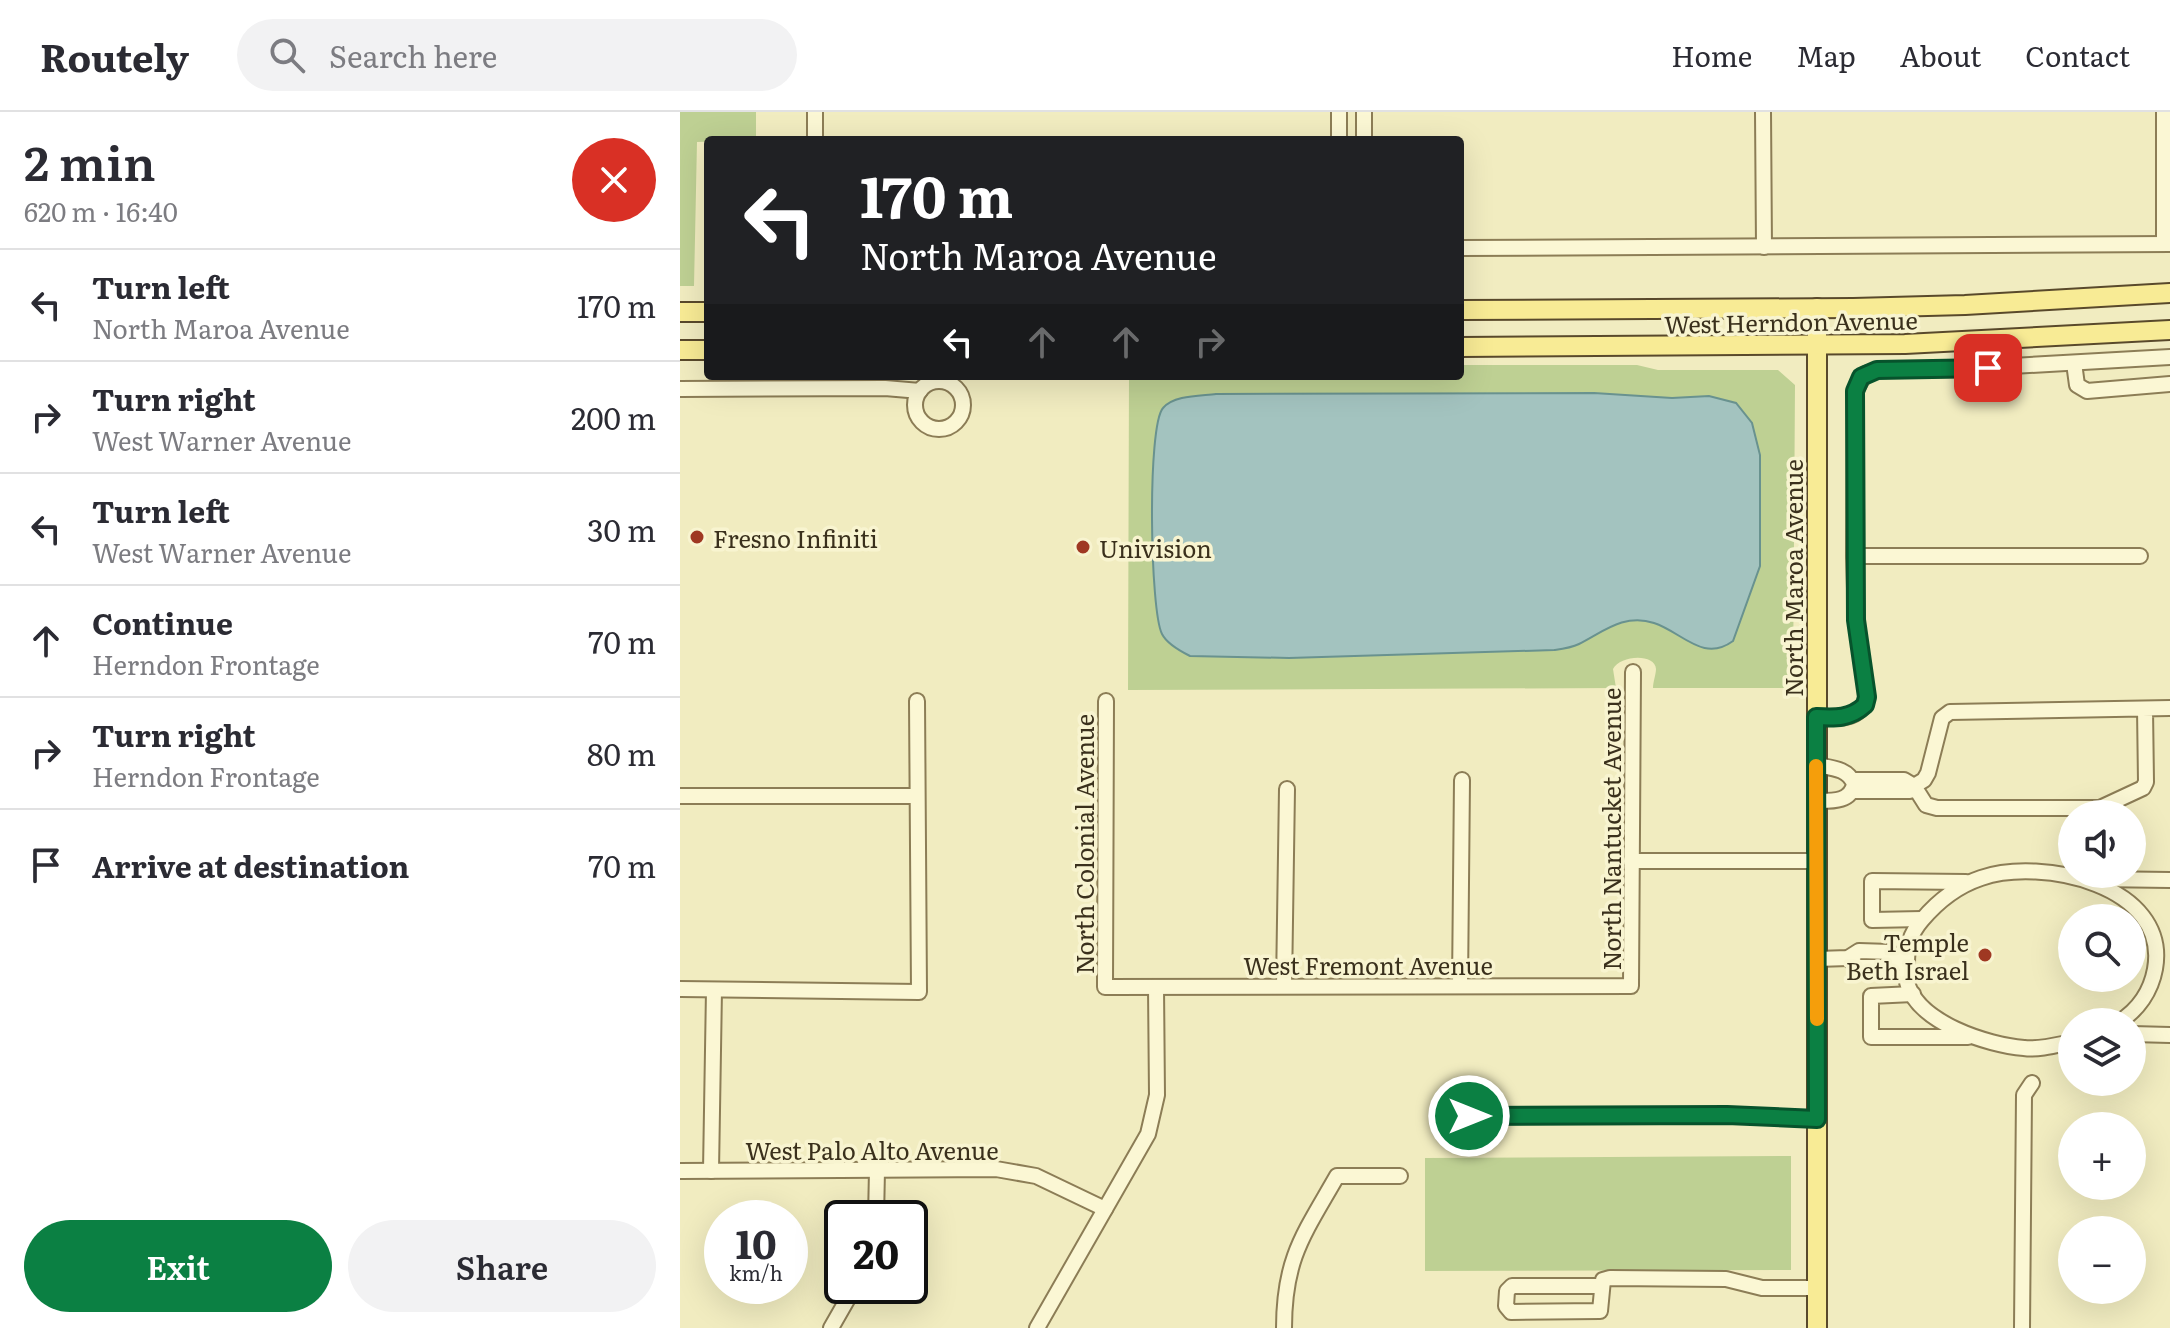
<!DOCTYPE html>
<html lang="en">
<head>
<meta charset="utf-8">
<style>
  body { margin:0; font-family:Literata,serif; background:#f2f2f3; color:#2b2b33; height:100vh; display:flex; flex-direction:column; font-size:30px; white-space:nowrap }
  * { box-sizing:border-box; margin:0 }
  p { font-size:26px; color:#7c7c81 }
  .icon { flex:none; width:44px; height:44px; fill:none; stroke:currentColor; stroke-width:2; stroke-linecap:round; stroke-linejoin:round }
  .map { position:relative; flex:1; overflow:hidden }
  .details { display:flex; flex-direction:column; background:#fff; width:680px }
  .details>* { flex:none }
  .top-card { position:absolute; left:24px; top:24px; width:760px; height:244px; border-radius:8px; box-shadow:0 8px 32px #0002; background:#202124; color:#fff; overflow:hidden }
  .fabs { position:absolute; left:1378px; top:688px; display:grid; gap:16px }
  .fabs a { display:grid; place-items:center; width:88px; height:88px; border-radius:50%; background:#fff; box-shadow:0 8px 32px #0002; font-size:40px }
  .speed { position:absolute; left:24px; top:1088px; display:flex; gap:16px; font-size:40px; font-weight:700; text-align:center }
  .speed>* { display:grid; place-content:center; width:104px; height:104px; border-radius:50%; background:#fff; box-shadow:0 8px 32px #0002; line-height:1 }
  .speed small { font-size:20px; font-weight:400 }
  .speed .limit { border:4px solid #111; border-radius:12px; background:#fff; color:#111 }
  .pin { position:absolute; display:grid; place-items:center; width:68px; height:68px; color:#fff; margin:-34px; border-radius:16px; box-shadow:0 4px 12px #0006 }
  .me { position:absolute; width:88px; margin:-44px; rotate:90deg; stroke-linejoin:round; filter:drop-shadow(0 0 6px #0008) }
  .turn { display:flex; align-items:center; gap:28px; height:168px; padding:0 24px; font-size:36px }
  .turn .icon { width:104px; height:104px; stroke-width:2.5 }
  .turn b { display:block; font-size:56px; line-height:68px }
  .lanes { display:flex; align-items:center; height:76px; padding:0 24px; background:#0003; justify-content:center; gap:40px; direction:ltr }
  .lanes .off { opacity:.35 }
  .round { display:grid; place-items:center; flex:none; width:84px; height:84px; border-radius:42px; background:#f2f2f3 }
  .overview { display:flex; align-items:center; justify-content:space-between; height:136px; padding:0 24px }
  h1 { font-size:48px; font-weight:600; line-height:60px }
  .action { display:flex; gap:16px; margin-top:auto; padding:16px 24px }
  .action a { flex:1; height:92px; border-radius:48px; background:#0b8043; color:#fff; font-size:32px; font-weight:600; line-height:92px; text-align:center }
  .action a+a { background:#f2f2f3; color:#2b2b33 }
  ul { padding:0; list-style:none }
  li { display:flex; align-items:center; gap:24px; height:112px; padding:0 24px; border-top:2px solid #e1e1e2 }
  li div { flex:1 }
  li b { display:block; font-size:30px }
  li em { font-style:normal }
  header { display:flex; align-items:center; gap:48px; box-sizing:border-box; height:112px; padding:0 40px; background:#fff; border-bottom:2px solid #e1e1e2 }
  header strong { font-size:38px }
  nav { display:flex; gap:44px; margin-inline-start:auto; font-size:28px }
  .search { width:560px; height:72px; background:#f2f2f3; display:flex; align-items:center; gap:20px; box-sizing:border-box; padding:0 28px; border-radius:44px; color:#7c7c81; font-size:30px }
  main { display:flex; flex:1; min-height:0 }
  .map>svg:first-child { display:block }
  .green { fill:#bed093 }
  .water { fill:#a3c3bf; stroke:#69928f; stroke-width:2 }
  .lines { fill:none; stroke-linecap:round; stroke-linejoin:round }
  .minor-casing { stroke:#8c7d56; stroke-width:18 }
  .major-casing { stroke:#59492b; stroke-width:22 }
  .minor { stroke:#fbf7d4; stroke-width:14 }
  .major { stroke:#f8eb95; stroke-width:18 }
  .route-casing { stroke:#07532c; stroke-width:20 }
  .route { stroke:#0b8043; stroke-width:14 }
  .slow { stroke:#f59e0b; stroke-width:14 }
  .poi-dot { fill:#9f3822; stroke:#f8f4d0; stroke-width:3 }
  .labels { text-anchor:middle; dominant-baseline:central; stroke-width:7; stroke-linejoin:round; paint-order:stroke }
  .street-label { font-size:24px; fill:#3a301c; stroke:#f8f4d0 }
  .poi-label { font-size:24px; fill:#3a301c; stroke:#f8f4d0; text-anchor:start }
</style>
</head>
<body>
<header>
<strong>Routely</strong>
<div class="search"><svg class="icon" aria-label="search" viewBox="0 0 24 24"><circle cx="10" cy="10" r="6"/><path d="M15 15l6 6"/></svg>Search here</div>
<nav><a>Home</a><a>Map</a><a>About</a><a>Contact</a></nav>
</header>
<main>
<section class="details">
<div class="overview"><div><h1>2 min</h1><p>620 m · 16:40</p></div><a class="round" style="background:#d93025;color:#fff"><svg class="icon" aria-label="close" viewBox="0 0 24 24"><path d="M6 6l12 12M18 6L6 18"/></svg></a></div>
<ul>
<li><svg class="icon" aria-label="left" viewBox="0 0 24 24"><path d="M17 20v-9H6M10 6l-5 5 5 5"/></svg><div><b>Turn left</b><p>North Maroa Avenue</p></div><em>170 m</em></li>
<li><svg class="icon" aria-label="right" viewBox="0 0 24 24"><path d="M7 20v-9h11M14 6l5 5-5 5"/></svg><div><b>Turn right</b><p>West Warner Avenue</p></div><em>200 m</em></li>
<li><svg class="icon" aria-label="left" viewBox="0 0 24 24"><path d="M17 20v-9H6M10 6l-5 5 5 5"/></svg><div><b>Turn left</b><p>West Warner Avenue</p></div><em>30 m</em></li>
<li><svg class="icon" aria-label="ahead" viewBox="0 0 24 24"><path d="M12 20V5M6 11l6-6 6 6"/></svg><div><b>Continue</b><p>Herndon Frontage</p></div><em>70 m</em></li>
<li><svg class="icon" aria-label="right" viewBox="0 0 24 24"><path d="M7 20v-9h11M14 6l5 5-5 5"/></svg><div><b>Turn right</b><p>Herndon Frontage</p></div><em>80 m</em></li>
<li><svg class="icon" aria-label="arrive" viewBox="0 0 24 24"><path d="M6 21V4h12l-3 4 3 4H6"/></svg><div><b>Arrive at destination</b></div><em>70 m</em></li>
</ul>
<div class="action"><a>Exit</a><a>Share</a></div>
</section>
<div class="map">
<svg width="1490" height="1216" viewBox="0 0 1490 1216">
  <rect width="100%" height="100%" fill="#f1ecc0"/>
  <!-- green -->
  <g class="green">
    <polygon points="0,0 76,0 76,28 17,30 14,174 0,174"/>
    <path d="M 780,253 L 957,253 L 978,258 L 1098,258 L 1115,273 L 1113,576 L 973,576 C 973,570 976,562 976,557 C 975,541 940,543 933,557 L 936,576 L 448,578 L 449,264 L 780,264 Z"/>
    <polygon points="1111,1044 1111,1158 745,1159 745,1046"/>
  </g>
  <!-- water -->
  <path class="water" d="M 914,281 L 992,286 L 1029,284 L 1056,291 L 1072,311 L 1080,343 L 1080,454 L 1053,529 C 1023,551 1002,520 974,511 C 944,501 923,520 899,532 C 891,536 882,537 874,538 L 609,546 L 510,544 C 500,539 487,532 482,522 C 470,499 467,314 483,296 C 494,283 520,284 536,282 Z"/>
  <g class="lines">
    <!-- minor casing -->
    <g class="minor-casing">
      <g id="minor">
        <polyline points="1083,0 1084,135"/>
        <polyline points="1484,0 1484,132"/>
        <polyline points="135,28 135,0"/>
        <polyline points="659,28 659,0"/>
        <polyline points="684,28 684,0"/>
        <polyline points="780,136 1490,132"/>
        <polyline points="1394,251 1397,273 1407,279 1490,272"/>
        <circle cx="259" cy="293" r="24"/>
        <polyline points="0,277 205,276 240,279"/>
        <polyline points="1174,444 1175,279 1185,262 1197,258 1280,257 1490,245"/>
        <polyline points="426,589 425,875 951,874 953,560"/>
        <polyline points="1465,597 1466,670 1463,676 1420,696 1257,696 1246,693 1234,674 1244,668 1248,661 1262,606 1270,600 1490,596"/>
        <path d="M 1136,605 C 1156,607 1181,609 1187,585 L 1176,508 L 1174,444 L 1460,444"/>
        <path d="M 1136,653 C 1151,656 1168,656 1174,672 C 1171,690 1152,689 1137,689"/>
        <polyline points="1173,679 1230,679 1234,674 1224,668 1173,668"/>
        <polyline points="0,684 237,684"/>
        <polyline points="951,749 1137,749"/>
        <polyline points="1416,767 1490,768"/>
        <polyline points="1242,807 1192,808 1192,769 1286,770"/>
        <polyline points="1168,846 1178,855 1212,855 1220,848"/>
        <polyline points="1137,847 1168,846 1179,839 1210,840 1220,848 1227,848"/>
        <polyline points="780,873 782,668"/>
        <polyline points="604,874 607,677"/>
        <polyline points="0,877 239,880 237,589"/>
        <polyline points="1233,882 1191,884 1191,925 1288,925"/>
        <polyline points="1452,922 1490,923"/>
        <path d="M 1392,930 C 1377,933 1359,938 1344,936 C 1308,933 1237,911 1227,870 C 1226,865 1227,858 1227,852 C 1227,834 1230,822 1242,808 C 1258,789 1277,774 1301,766 C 1361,745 1490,773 1475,857 C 1471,879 1458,898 1439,910"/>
        <polyline points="789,1004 1047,1003 1137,1007"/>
        <polyline points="0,1059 316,1057 356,1064 425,1097"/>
        <polyline points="31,1059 34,878"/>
        <polyline points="196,1106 197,1058"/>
        <polyline points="921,1174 832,1174 827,1179 826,1194 831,1200 920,1199 923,1168 930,1166 1046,1167 1082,1176 1137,1176"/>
        <polyline points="151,1216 175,1174"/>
        <polyline points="357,1216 468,1022 477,983 476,875"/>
        <path d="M 604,1216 C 604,1146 624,1122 657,1064 L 720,1064"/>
        <polyline points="1342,1216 1344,983 1352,971"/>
      </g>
    </g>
    <!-- major casing -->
    <g class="major-casing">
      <g id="major">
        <polyline points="1137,196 1137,1216"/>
        <polyline points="780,198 1173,196 1285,193 1490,181"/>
        <polyline points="0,200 28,200"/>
        <polyline points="780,235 1225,232 1490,218"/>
        <polyline points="0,238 28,238"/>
      </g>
    </g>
    <!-- minor -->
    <use href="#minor" class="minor"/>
    <!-- major -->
    <use href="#major" class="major"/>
  </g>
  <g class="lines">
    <!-- route casing -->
    <g class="route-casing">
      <path id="route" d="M 789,1004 L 1047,1003 L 1137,1007 L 1136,605 C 1155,606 1170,607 1185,593 L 1187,585 L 1176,508 L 1175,279 L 1181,265 L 1197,258 L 1308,256"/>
    </g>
    <!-- route -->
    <use href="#route" class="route"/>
    <!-- slow -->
    <polyline class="slow" points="1136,654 1137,907"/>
  </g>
  <!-- markers -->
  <g class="poi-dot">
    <circle cx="17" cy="425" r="8"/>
    <circle cx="403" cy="435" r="8"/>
    <circle cx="1305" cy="843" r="8"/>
  </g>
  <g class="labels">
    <!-- street labels -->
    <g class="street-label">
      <text transform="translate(1111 209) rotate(-1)">West Herndon Avenue</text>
      <text transform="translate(1112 466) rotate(-90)">North Maroa Avenue</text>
      <text transform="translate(930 717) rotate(-90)">North Nantucket Avenue</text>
      <text transform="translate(403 732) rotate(-90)">North Colonial Avenue</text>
      <text x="688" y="852">West Fremont Avenue</text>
      <text x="192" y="1037">West Palo Alto Avenue</text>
    </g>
    <!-- poi labels -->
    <g class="poi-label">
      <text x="33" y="425">Fresno Infiniti</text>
      <text x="419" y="435">Univision</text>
      <text x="1289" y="829" text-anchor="end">Temple<tspan x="1289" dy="28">Beth Israel</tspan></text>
    </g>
  </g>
</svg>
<div class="fabs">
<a><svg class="icon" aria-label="sound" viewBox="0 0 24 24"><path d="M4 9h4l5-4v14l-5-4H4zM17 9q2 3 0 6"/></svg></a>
<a><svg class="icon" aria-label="search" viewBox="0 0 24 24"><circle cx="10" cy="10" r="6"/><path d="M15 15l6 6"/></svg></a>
<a><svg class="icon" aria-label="layers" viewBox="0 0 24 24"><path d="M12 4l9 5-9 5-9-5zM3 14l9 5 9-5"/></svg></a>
<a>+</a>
<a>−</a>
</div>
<div class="speed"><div>10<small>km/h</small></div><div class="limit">20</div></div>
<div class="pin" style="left:1308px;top:256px;background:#d93025"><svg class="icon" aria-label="arrive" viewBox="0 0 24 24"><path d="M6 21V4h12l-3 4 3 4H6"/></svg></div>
<svg class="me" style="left:789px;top:1004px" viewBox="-20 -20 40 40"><circle r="17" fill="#0b8043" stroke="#fff" stroke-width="3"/><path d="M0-11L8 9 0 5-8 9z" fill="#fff"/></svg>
<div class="top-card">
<div class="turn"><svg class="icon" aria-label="left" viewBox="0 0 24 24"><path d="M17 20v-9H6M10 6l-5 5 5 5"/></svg><div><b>170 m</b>North Maroa Avenue</div></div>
<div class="lanes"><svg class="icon" aria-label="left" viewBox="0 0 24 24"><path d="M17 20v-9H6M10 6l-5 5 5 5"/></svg><svg class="icon off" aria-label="ahead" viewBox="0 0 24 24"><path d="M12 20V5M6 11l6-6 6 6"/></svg><svg class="icon off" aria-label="ahead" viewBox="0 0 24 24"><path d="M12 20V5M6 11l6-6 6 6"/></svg><svg class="icon off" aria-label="right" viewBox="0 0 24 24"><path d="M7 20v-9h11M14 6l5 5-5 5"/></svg></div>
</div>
</div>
</main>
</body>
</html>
